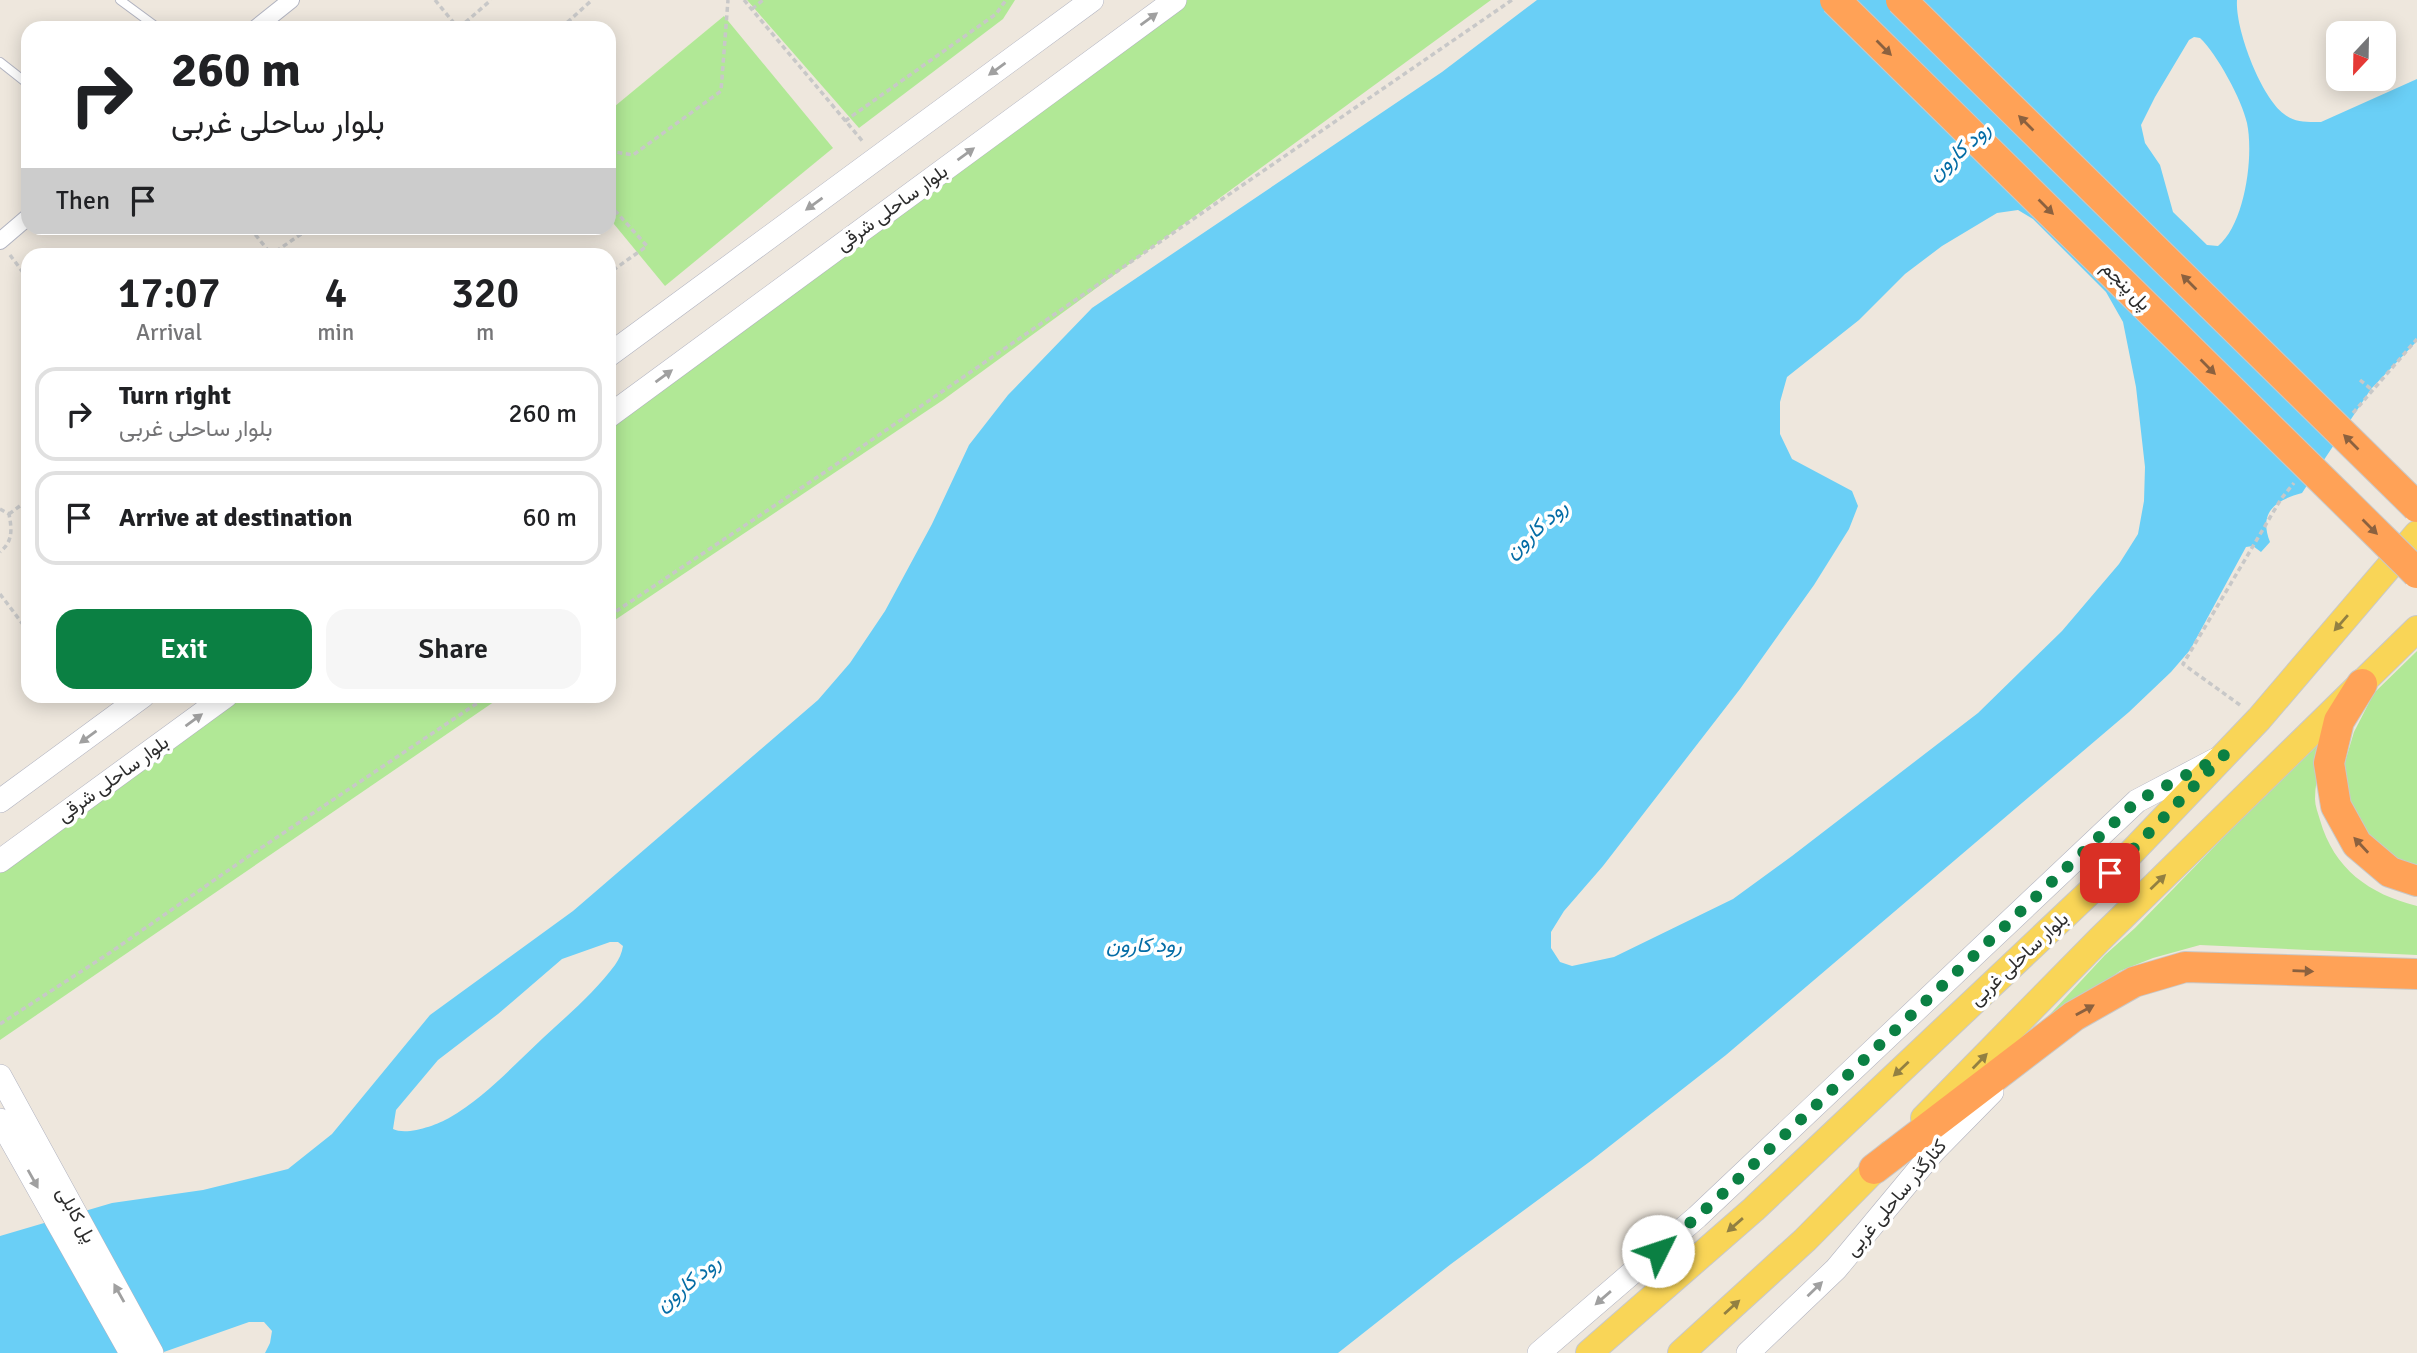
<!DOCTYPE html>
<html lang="en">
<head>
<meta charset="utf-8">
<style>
  body { margin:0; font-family:Signika,Vazirmatn,sans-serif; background:#f6f6f6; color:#202124; height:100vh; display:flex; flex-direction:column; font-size:26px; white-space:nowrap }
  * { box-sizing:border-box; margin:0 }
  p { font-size:23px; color:#757577 }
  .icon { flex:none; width:38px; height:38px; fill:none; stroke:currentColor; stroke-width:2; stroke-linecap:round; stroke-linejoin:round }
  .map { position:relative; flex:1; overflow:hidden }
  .side { position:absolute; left:21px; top:248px; width:595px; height:455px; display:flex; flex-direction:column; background:#fff; border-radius:21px; box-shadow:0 4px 18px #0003 }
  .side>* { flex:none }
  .hud { position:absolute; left:21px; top:21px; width:595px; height:214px; border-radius:21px; box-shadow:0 4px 18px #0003; background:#fff; color:#202124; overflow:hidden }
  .needle { width:46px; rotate:202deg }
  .buttons { position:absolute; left:2326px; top:21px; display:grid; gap:14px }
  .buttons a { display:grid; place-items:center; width:70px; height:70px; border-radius:14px; background:#fff; box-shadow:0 4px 18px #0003; font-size:35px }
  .pin { position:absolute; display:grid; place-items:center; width:60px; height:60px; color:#fff; margin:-30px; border-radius:14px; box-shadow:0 4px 10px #0006 }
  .me { position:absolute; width:77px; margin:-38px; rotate:49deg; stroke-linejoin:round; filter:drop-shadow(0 0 5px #0008) }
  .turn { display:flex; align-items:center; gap:24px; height:147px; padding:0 35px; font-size:32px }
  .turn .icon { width:91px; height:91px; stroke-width:2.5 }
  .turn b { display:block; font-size:49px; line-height:60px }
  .then { display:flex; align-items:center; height:66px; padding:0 35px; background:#0003; gap:14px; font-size:26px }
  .eta { display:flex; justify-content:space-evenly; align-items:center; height:119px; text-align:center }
  .eta b { font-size:42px; font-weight:600; line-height:49px }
  .cta { display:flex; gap:14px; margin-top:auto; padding:14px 35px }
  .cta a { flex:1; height:80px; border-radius:21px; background:#0b8043; color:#fff; font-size:28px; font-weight:600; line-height:80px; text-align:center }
  .cta a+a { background:#f6f6f6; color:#202124 }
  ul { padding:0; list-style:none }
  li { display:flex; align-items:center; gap:21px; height:94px; margin:0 14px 10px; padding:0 21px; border:4px solid #e0e0e0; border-radius:21px }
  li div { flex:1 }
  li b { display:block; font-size:26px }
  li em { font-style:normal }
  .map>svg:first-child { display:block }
  .green { fill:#b1e896 }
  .water { fill:#6acff6; fill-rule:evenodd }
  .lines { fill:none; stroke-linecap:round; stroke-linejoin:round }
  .lane-casing { stroke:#b1b3c0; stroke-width:10 }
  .street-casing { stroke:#b1b3c0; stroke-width:18 }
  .secondary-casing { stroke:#b1b3c0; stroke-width:24 }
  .primary-casing { stroke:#c8c8c8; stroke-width:28 }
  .highway-casing { stroke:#c8c8c8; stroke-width:32 }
  .path { stroke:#c8c8c8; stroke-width:3.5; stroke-dasharray:5 3.5; stroke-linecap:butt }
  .lane { stroke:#fff; stroke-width:8 }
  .street { stroke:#fff; stroke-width:16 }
  .secondary { stroke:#fff; stroke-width:23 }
  .primary { stroke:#f9d557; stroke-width:26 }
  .highway { stroke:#ffa257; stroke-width:30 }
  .highway-bridge-casing { stroke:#c8c8c8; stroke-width:32; stroke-linecap:butt }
  .highway-bridge { stroke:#ffa257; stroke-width:30 }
  .oneway { fill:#a0a0a0 }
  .oneway2 { fill:#8b613f }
  .oneway3 { fill:#928042 }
  .route { stroke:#0b8043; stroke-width:12; stroke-dasharray:0 21.6 }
  .labels { text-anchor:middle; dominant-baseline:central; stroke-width:7; stroke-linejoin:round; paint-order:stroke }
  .street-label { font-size:19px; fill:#2c2c2c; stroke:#fff }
  .water-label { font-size:21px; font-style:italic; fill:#056da6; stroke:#fff }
</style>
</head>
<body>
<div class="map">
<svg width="2417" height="1353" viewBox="0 0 2417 1353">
  <rect width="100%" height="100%" fill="#eee7dd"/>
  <!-- green -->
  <g class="green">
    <polygon points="747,0 1015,0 1003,19 859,128"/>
    <polygon points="1174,0 1491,0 943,400 609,624 609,415"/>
    <polygon points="724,16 833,148 665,286 609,218 609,111"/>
    <polygon points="2417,651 2417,880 2353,831 2342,772 2354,732 2374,693"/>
    <polygon points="224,697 501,697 0,1040 0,861"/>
    <path d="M 2333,725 C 2325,749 2315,774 2315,799 C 2315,806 2318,813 2320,820 C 2334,869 2369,894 2417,906 L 2417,955 L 2200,945 L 2153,958 L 2120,971 L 2028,1038 L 2105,955 L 2135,928 Z"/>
  </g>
  <!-- water -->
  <path class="water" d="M 1537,0 L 2237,0 C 2235,29 2261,97 2284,114 C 2295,123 2308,122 2321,122 L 2417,79 L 2417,341 L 2371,389 L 2302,493 C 2276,500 2258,512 2270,542 L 2261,552 L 2253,546 L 2246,547 L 2190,650 L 2171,672 L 2129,712 L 1726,1055 L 1592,1160 L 1451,1264 L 1338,1353 L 265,1353 L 270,1343 L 272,1331 L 264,1322 L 249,1322 L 161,1353 L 0,1353 L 0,1236 L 112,1203 L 203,1190 L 288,1169 L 332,1134 L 430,1015 L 573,911 L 818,700 L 850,663 L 885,611 L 932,524 L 969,445 L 1008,395 L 1092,308 L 1442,72 ZM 2194,37 L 2200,38 C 2217,54 2242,100 2247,123 C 2254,156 2245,224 2218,246 L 2207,245 L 2173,212 L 2160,165 L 2145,143 L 2141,125 L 2155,97 L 2189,40 ZM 2018,210 L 2033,219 L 2106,292 L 2123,322 L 2136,387 L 2145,467 L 2144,501 L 2138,534 L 2119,564 L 2062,631 L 1978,713 L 1792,856 L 1733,899 L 1614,957 L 1572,966 L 1560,962 L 1551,948 L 1551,932 L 1564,911 L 1603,866 L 1740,689 L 1814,585 L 1849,529 L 1858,506 L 1852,491 L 1792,459 L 1780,434 L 1780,402 L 1787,377 L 1859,320 L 1905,274 L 1942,246 L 1997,213 ZM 610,942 L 618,942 L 623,946 C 622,953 619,959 615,965 C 595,992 568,1015 543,1038 C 513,1066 485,1097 449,1118 C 437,1125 407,1136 393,1129 L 396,1110 L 438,1060 L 498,1014 L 562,959 Z"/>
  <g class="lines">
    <!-- lane casing -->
    <g class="lane-casing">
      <g id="lane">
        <polyline points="120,0 158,28"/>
        <polyline points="0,62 28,84"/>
      </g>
    </g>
    <!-- street casing -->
    <g class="street-casing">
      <g id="street">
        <polyline points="256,28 291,0"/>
        <polyline points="0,241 28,217"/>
      </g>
    </g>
    <!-- secondary casing -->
    <g class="secondary-casing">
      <g id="secondary">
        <polyline points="609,355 1092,0"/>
        <polyline points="609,416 1175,0"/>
        <polyline points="0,801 143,696"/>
        <polyline points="0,861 226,696"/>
        <polyline points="0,1076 152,1353"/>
        <polyline points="0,1120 131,1353"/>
        <polyline points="1539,1353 1697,1217 2137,801 2215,760"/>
        <polyline points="1748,1353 1836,1269 1934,1151 1992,1092"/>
      </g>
    </g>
    <!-- primary casing -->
    <g class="primary-casing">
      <g id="primary">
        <polyline points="1924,1118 2100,939 2417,629"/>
        <polyline points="1589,1353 1754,1209 2129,855 2259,719 2417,534"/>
        <polyline points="1681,1353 1805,1240 1890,1154"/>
      </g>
    </g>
    <!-- highway casing -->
    <g class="highway-casing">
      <g id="highway">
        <polyline points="2362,684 2339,721 2329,763 2336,806 2357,844 2390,872 2417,881"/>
        <polyline points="1874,1169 2074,1016 2134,982 2185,967 2417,974"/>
      </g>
    </g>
    <!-- path -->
    <g class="path">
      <polyline points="435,0 458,28"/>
      <polyline points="744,0 864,143"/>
      <polyline points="752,9 763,0"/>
      <polyline points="459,28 491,0"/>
      <polyline points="561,28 592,0"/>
      <polyline points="845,121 996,14 1006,0"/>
      <polyline points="609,151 633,155 721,91 728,0"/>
      <polyline points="609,204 647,246 609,273"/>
      <polyline points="250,228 271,254"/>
      <polyline points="10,255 28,279"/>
      <polyline points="269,256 310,228"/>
      <polyline points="2360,380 2371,389"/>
      <polyline points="2353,413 2417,339"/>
      <path d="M 0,509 L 9,514 C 12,530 13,541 0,552"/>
      <polyline points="9,514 28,500"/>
      <polyline points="0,594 28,631"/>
      <polyline points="609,616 825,472 1512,0"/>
      <polyline points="2240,705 2183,664 2281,499 2294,483"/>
      <polyline points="0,1024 108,954 246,858 488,696"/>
    </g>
    <!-- lane -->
    <use href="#lane" class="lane"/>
    <!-- street -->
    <use href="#street" class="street"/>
    <!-- secondary -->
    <use href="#secondary" class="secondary"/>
    <!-- primary -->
    <use href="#primary" class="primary"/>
    <!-- highway -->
    <use href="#highway" class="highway"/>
    <!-- highway-bridge casing -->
    <g class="highway-bridge-casing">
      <g id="highway-bridge">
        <polyline points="1835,0 2417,573"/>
        <polyline points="1901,0 2417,507"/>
      </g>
    </g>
    <!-- highway-bridge -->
    <use href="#highway-bridge" class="highway-bridge"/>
  </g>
  <!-- one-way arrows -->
  <defs><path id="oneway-solid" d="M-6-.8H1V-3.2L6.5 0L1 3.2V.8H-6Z" transform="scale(1.75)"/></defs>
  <g class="oneway">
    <use href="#oneway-solid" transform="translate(1149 19) rotate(-36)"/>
    <use href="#oneway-solid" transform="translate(997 69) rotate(144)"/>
    <use href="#oneway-solid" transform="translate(966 154) rotate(-36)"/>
    <use href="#oneway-solid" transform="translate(814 204) rotate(144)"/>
    <use href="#oneway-solid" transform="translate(664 376) rotate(-36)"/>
    <use href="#oneway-solid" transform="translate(194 720) rotate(-36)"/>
    <use href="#oneway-solid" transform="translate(88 737) rotate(144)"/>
    <use href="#oneway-solid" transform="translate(33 1179) rotate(61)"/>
    <use href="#oneway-solid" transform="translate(1815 1289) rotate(-44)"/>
    <use href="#oneway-solid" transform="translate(119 1293) rotate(-119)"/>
    <use href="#oneway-solid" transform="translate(1603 1298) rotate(139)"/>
  </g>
  <g class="oneway2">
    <use href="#oneway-solid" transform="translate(1884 48) rotate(45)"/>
    <use href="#oneway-solid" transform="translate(2026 123) rotate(-135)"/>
    <use href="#oneway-solid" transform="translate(2046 207) rotate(45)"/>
    <use href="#oneway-solid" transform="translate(2189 282) rotate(-135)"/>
    <use href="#oneway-solid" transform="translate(2208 367) rotate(45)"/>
    <use href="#oneway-solid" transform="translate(2351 442) rotate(-135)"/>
    <use href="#oneway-solid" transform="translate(2370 527) rotate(45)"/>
    <use href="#oneway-solid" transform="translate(2361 845) rotate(-133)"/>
    <use href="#oneway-solid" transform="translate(2303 971) rotate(2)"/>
    <use href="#oneway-solid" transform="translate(2085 1010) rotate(-29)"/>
  </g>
  <g class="oneway3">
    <use href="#oneway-solid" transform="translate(2341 623) rotate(131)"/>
    <use href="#oneway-solid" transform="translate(2158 882) rotate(-44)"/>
    <use href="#oneway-solid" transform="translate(1980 1061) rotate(-46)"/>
    <use href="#oneway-solid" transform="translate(1901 1069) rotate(137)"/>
    <use href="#oneway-solid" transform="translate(1735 1225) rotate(139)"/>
    <use href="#oneway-solid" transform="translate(1732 1307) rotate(-42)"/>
  </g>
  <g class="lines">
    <!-- route -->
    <polyline class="route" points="1658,1251 1717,1199 2137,801 2224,755 2110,873"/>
  </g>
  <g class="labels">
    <!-- street labels -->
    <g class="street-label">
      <text transform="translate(892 208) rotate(-36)">بلوار ساحلی شرقی</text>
      <text transform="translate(2126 286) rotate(45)">پل پنجم</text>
      <text transform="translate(113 779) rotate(-36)">بلوار ساحلی شرقی</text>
      <text transform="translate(2019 959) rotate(-43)">بلوار ساحلی غربی</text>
      <text transform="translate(1896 1198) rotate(-50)">کنارگذر ساحلی غربی</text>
      <text transform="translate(76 1215) rotate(61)">پل کابلی</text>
    </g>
    <!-- water labels -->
    <g class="water-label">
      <text transform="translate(1959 151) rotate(-42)">رود کارون</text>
      <text transform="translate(1536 529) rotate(-42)">رود کارون</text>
      <text x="1144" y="945">رود کارون</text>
      <text transform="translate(688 1283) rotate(-39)">رود کارون</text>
    </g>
  </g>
</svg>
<div class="buttons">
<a><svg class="needle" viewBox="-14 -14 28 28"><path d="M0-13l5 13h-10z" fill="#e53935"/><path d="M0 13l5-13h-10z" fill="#757577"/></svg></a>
</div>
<div class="pin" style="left:2110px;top:873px;background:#d93025"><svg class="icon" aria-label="arrive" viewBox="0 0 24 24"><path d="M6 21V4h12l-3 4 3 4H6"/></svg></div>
<svg class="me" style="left:1658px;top:1251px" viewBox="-20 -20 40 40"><circle r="19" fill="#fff"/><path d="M0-13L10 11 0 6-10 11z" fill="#0b8043"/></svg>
<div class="hud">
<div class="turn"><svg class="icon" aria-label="right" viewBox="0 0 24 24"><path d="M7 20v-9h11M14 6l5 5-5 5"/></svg><div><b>260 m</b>بلوار ساحلی غربی</div></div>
<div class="then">Then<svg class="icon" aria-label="arrive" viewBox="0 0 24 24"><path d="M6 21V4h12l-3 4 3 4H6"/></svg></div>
</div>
<section class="side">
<div class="eta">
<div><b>17:07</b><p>Arrival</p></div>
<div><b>4</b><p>min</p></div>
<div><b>320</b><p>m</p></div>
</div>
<ul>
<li><svg class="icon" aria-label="right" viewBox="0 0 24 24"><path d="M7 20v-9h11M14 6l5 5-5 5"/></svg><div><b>Turn right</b><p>بلوار ساحلی غربی</p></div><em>260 m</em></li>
<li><svg class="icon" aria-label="arrive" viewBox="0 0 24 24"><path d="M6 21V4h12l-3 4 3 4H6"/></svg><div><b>Arrive at destination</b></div><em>60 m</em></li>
</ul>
<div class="cta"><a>Exit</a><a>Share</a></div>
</section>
</div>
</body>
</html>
